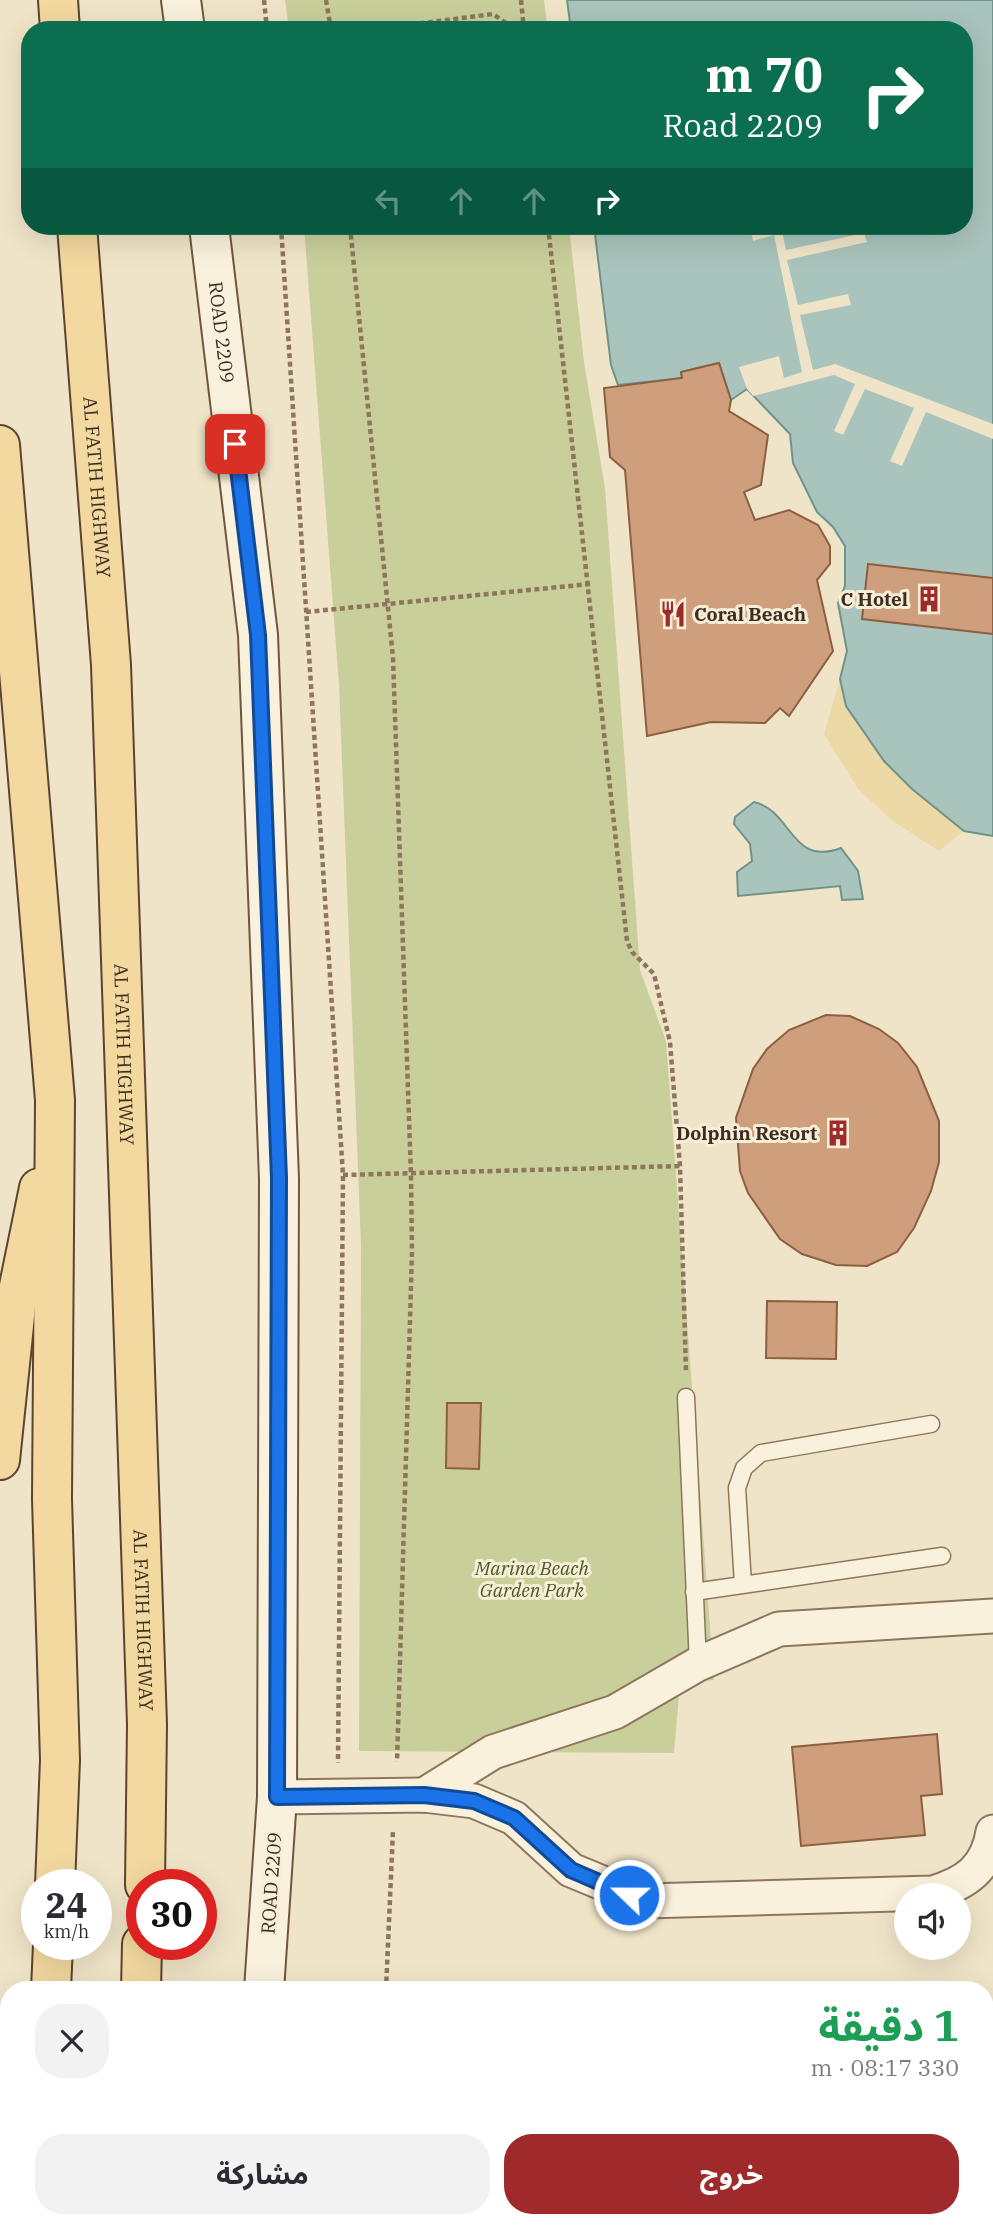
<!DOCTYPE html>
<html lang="ar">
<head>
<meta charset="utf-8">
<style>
  body { margin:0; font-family:"IBM Plex Serif","Noto Sans Arabic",serif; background:#f2f2f3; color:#2b2b33; direction:rtl; height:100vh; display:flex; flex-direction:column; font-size:26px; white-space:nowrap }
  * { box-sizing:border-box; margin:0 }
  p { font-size:23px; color:#7c7c81 }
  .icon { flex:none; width:38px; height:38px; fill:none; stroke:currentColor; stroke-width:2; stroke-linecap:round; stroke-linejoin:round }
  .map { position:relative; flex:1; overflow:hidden; direction:ltr }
  .sheet { position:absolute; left:0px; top:1981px; width:994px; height:247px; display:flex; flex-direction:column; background:#fff; border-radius:28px 28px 0 0; box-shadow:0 7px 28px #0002; direction:rtl }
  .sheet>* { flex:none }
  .hud { position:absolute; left:21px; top:21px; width:952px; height:214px; border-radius:28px; box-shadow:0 7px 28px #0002; direction:rtl; background:#0b6e4f; color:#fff; overflow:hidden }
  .fabs { position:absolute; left:894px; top:1883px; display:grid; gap:14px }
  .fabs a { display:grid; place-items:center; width:77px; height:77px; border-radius:50%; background:#fff; box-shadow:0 7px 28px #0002; font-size:35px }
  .speed { position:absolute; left:21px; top:1869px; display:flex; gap:14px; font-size:35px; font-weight:700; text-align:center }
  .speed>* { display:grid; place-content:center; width:91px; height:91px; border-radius:50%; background:#fff; box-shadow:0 7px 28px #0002; line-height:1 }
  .speed small { font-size:18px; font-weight:400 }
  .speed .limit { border:10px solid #d22; background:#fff; color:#111 }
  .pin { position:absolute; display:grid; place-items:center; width:60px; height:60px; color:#fff; margin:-30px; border-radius:14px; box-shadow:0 4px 10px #0006 }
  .me { position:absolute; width:77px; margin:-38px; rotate:292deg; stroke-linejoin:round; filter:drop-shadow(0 0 5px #0008) }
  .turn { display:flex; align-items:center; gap:24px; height:147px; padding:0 35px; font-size:32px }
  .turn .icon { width:91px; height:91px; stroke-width:2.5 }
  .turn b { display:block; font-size:49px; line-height:60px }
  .lanes { display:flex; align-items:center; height:66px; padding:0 35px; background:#0003; justify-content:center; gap:35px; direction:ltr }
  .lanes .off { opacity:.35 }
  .round { display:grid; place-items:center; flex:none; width:74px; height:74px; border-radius:28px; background:#f2f2f3 }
  .head { display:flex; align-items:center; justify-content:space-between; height:119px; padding:0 35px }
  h1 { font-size:42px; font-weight:700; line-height:52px; color:#1e9e55 }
  .action { display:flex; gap:14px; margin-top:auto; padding:14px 35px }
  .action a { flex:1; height:80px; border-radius:28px; background:#9e2a2b; color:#fff; font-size:28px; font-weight:700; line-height:80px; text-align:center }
  .action a+a { background:#f2f2f3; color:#2b2b33 }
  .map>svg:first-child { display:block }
  .green { fill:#c9cf9b }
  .sand { fill:#ecd9a5 }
  .water { fill:#a9c4bc; stroke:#6f938a; stroke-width:2 }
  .pier { fill:#f0e4c8 }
  .building { fill:#cf9f7d; stroke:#8d5f41; stroke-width:2 }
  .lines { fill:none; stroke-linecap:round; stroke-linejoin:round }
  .lane-casing { stroke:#8d765c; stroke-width:19 }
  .street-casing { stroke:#8d765c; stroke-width:37 }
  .secondary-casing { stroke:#6f573f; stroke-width:42 }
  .primary-casing { stroke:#5b4430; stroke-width:42 }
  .path { stroke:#8d765c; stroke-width:4.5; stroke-dasharray:5 3.5; stroke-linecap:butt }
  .lane { stroke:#faf1dc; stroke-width:16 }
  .street { stroke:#faf1dc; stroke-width:33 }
  .secondary { stroke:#faf1dc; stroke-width:38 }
  .primary { stroke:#f3d9a0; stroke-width:38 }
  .route-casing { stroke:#114b97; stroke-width:18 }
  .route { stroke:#1a73e8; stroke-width:12 }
  .labels { text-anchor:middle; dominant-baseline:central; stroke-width:6; stroke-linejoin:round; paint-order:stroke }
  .street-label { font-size:19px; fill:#3d2e20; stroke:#f7eed8 }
  .poi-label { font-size:19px; font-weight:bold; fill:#3d2e20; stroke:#f7eed8; text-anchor:end }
  .park-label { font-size:19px; font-style:italic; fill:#4d5a26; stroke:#f7eed8 }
</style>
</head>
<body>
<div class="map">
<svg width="993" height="2227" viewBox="0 0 993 2227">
  <rect width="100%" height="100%" fill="#f0e4c8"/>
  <!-- green -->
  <g class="green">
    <polygon points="285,0 544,0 548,30 289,30"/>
    <polygon points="304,226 569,226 584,362 605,488 640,970 666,1041 714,1680 680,1684 674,1753 359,1751 361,1246 339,685"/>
  </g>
  <!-- sand -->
  <path class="sand" d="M 840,679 C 855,746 913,789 964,831 L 939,851 L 893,821 L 858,789 L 824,734 Z"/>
  <!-- water -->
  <g class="water">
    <polygon points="567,0 993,0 993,836 964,831 912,789 884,761 846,706 840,679 847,651 838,603 845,586 845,546 833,527 817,512 793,463 790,434 747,389 731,400 719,363 681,372 682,378 618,385 611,365 594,226 964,226 964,30 571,30"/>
    <path d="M 754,802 C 793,811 790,867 841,848 L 858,871 L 863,899 L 842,900 L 840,886 L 738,896 L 737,872 L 752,861 L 750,844 L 734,824 L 735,817 Z"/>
  </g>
  <!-- pier -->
  <polygon class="pier" points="750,226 781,226 786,250 864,233 867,242 787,260 798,305 848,294 851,305 800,315 813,370 835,364 993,424 993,439 926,412 902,466 890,461 914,408 865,389 843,435 834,431 855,384 834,375 753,396 747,389 739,367 779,356 784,378 802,372 774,235 753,241"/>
  <!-- building -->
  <g class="building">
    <polygon points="719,363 731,400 729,411 768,435 761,485 744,492 755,520 789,510 818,525 830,546 830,564 817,580 833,651 789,716 780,708 765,723 711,722 647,736 625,470 610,457 604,388 682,378 681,372"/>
    <polygon points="868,564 993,578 993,634 862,619"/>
    <polygon points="826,1015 850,1016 879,1029 898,1043 917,1067 939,1121 939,1162 931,1191 914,1228 897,1252 867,1266 836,1265 802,1254 780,1239 748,1193 740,1171 736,1118 753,1069 767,1049 789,1030"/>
    <polygon points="767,1301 837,1302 836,1359 766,1358"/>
    <polygon points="447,1403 481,1403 479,1469 446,1468"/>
    <polygon points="937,1734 942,1794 921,1796 925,1835 801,1846 792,1747"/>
  </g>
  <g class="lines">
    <!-- lane casing -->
    <g class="lane-casing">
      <g id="lane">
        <polyline points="686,1397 698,1664"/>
        <polyline points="743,1584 737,1488 744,1468 761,1453 931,1424"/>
        <polyline points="694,1592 942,1556"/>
      </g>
    </g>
    <!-- street casing -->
    <g class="street-casing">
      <g id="street">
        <polyline points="424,1795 493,1752 615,1712 698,1664 779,1629 993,1616"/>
        <path d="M 277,1797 L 424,1795 L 474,1801 L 514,1818 L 571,1870 L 646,1901 L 933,1893 C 966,1883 987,1869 993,1832"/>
      </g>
    </g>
    <!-- secondary casing -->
    <g class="secondary-casing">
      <g id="secondary">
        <polyline points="181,0 185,30"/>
        <path id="s1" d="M 209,226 L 258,635 L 279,1179 L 277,1797 L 264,1990"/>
        <polyline points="247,2227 248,2219"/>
      </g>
    </g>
    <!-- primary casing -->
    <g class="primary-casing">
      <g id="primary">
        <polyline points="58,0 60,30"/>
        <path id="s2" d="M 77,226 L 111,665 L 147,1724 L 145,1885"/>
        <polyline points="0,445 55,1100 52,1499 60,1760 55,1885"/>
        <polyline points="0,1460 17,1296 39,1188"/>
        <polyline points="51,1990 53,1944"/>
        <polyline points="141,1990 142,1944"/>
        <polyline points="34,2227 35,2219"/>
        <polyline points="126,2227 127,2219"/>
      </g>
    </g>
    <!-- path -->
    <g class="path">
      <polyline points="264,0 267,30"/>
      <polyline points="326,0 331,30"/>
      <polyline points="521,0 524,30"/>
      <polyline points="369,30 493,14 516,30"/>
      <polyline points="281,226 343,1175 338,1763"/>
      <polyline points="350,226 393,658 411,1176 412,1252 397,1762"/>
      <polyline points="548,226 627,941 632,952 654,974 670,1042 680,1166 686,1372"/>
      <polyline points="306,612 590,584"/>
      <polyline points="343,1175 680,1166"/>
      <polyline points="386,1990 393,1830"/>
      <polyline points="376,2227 376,2219"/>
    </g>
    <!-- lane -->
    <use href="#lane" class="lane"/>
    <!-- street -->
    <use href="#street" class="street"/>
    <!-- secondary -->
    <use href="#secondary" class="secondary"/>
    <!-- primary -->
    <use href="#primary" class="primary"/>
  </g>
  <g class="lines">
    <!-- route casing -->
    <g class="route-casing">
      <polyline id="route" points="235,444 258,635 279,1178 277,1797 424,1795 474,1801 514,1818 571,1870 629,1895"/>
    </g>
    <!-- route -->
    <use href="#route" class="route"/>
  </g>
  <!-- icons -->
  <defs>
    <g id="building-bare" transform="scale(2.1)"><path d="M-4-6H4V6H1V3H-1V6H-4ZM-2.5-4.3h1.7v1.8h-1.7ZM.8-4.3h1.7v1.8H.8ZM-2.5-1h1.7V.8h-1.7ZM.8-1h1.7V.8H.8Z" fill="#9e2a2b" stroke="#f7eed8" stroke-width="2.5" paint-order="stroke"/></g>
    <g id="restaurant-bare" transform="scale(2.1)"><path d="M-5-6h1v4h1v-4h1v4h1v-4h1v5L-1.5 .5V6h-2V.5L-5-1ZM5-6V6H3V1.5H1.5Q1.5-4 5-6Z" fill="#9e2a2b" stroke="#f7eed8" stroke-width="2.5" paint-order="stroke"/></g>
  </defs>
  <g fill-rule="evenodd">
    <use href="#building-bare" x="929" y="599"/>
    <use href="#restaurant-bare" x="673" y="614"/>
    <use href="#building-bare" x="838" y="1133"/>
  </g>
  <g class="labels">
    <!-- street labels -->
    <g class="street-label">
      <text stroke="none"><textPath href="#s1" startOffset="107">ROAD 2209</textPath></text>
      <text stroke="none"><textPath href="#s2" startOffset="262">AL FATIH HIGHWAY</textPath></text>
      <text stroke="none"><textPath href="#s2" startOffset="830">AL FATIH HIGHWAY</textPath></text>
      <text stroke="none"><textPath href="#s2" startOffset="1396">AL FATIH HIGHWAY</textPath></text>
      <text transform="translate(271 1883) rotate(-86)">ROAD 2209</text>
    </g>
    <!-- poi labels -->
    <g class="poi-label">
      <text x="908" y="599">C Hotel</text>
      <text x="694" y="614" text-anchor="start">Coral Beach</text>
      <text x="817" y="1133">Dolphin Resort</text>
    </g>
    <!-- park labels -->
    <g class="park-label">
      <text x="532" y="1568">Marina Beach<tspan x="532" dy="22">Garden Park</tspan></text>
    </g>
  </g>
</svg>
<div class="fabs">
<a><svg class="icon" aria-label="sound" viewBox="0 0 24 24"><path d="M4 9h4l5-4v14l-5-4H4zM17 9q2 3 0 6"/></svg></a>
</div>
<div class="speed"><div>24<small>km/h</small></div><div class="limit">30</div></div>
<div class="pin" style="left:235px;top:444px;background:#d93025"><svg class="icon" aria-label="arrive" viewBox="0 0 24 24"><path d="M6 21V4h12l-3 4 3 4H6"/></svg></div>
<svg class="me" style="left:629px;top:1895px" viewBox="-20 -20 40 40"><circle r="17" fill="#1a73e8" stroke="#fff" stroke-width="3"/><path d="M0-11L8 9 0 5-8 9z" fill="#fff"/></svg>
<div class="hud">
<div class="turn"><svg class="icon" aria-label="right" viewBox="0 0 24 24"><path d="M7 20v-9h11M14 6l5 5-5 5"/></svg><div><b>70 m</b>Road 2209</div></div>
<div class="lanes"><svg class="icon off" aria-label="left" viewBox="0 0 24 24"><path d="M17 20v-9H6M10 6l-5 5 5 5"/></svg><svg class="icon off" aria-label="ahead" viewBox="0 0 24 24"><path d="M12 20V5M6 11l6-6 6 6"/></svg><svg class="icon off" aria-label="ahead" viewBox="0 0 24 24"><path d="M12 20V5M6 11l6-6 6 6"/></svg><svg class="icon" aria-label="right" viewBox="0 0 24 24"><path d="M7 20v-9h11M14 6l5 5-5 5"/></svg></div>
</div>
<section class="sheet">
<div class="head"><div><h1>1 دقيقة</h1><p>330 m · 08:17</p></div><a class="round"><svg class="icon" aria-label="close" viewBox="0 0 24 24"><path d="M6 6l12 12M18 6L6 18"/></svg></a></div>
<div class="action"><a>خروج</a><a>مشاركة</a></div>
</section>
</div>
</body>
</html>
